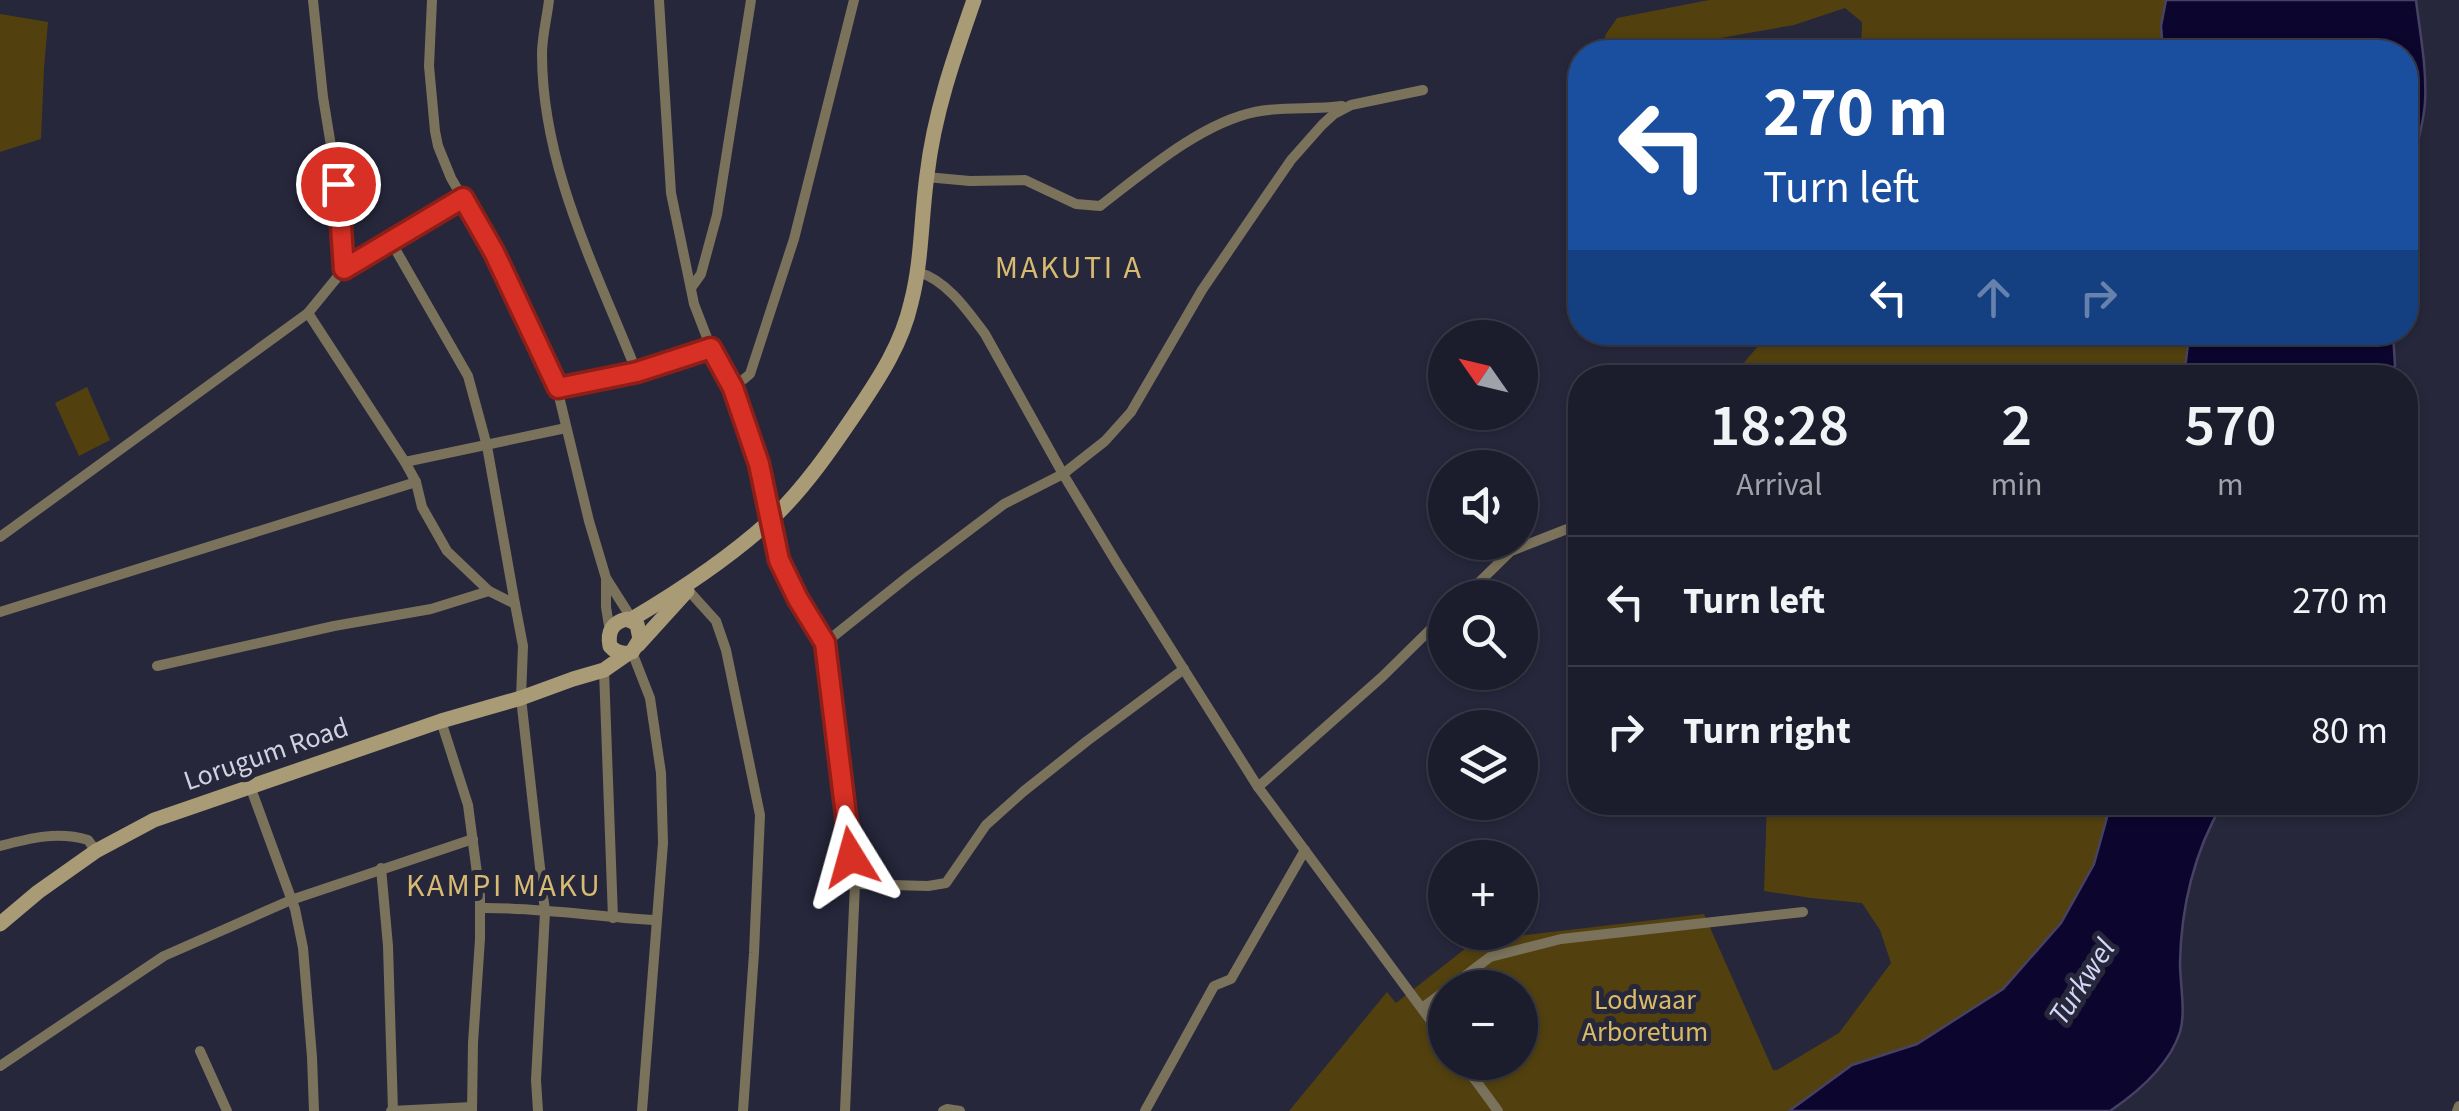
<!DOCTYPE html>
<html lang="en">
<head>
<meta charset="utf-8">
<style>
  body { margin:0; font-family:"Source Sans 3",sans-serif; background:#292a38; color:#f1f3f6; height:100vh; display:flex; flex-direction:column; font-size:38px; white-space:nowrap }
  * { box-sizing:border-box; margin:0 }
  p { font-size:32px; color:#a0a2a9 }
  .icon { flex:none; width:55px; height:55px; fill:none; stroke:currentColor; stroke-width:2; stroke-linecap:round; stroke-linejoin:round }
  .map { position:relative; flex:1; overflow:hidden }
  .drawer { position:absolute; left:1568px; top:365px; width:850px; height:450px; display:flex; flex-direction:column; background:#1c1d2c; border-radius:40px; box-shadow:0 2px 8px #0004,0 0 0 2px #3a3b48 }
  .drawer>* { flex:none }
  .top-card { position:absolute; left:1568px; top:40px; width:850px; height:305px; border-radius:40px; box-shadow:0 2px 8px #0004,0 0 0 2px #3a3b48; background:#1a4fa0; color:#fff; overflow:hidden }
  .needle { width:65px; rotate:304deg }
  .buttons { position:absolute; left:1428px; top:320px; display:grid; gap:20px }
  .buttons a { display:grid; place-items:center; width:110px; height:110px; border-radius:50%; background:#1c1d2c; box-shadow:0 2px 8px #0004,0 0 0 2px #3a3b48; font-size:50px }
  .pin { position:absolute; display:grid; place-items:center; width:85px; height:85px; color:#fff; margin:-42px; border:5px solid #fff; border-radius:50%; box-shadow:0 2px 10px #0007 }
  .me { position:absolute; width:110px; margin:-55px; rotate:352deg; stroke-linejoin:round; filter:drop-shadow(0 0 8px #0008) }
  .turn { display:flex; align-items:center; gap:35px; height:210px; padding:0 30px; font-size:45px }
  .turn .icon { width:130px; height:130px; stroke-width:2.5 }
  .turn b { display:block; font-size:70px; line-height:85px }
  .lanes { display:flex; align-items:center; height:95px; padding:0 30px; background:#0003; justify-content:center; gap:50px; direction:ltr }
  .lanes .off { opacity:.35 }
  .eta { display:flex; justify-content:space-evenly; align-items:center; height:170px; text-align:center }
  .eta b { font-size:60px; font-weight:600; line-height:70px }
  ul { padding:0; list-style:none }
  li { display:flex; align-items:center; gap:30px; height:130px; padding:0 30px; border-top:2px solid #3a3b48 }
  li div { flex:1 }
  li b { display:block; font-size:38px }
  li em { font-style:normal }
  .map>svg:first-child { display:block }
  .green { fill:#52410f; fill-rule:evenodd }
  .water { fill:#0c052e; stroke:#474263; stroke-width:2.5 }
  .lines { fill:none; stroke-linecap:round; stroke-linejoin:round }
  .street { stroke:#7a725b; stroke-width:10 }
  .secondary { stroke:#a99b76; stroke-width:15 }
  .route-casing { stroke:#8d1f18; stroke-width:25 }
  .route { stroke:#d93025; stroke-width:18 }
  .labels { text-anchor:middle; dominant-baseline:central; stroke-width:10; stroke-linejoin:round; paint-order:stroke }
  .street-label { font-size:28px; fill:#d1d2e0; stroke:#26273b }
  .park-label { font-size:28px; fill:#dabb68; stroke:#26273b }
  .water-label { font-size:30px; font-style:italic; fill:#d4d6f5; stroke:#26273b }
  .quarter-label { font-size:32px; letter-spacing:2.5px; fill:#d8bb70; stroke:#26273b }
</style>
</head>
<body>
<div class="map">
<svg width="2459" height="1111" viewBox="0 0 2459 1111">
  <rect width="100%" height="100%" fill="#26273b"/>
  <!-- green -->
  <g class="green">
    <polygon points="1709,0 2166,0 2161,26 2163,52 1861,52 1862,22 1845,8 1794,25 1709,40 1680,52 1600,52 1606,34 1617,18"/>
    <polygon points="0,14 48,22 44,68 41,139 0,152"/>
    <polygon points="2186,332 2188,344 2184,377 1731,378 1769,333"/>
    <polygon points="87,387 110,440 79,456 55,403"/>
    <path d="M 1767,803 L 2111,803 L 2094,864 L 2061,923 L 2003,989 L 1917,1044 L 1789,1111 L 1289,1111 L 1387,992 L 1396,1003 L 1475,941 L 1704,914 L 1773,1070 L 1777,1070 L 1839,1033 L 1891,963 L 1880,930 L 1862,903 L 1811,898 L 1764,891 ZM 1445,988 L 1520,988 L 1520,1062 L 1445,1062 Z"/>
  </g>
  <!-- water -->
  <g class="water">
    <path d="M 2166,0 L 2416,0 C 2420,33 2427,69 2425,102 C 2423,136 2408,168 2405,202 L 2405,52 L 2163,52 L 2161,26 Z"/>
    <polygon points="2186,333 2393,333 2395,365 2391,377 2184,377 2188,344"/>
    <path d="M 2111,803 L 2223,803 C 2194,851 2181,908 2180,963 C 2180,984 2186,1012 2180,1032 C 2169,1066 2138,1092 2110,1111 L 1789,1111 L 1852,1065 L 1917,1044 L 2003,989 L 2061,923 L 2094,864 Z"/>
  </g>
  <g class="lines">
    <!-- street -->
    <g class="street">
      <polyline points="313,0 323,97 341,207 344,269"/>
      <polyline points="432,0 429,66 435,131 438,146 451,178 494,252 557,388 589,521 606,578 632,619"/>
      <path d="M 549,0 C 547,18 542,36 542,54 C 542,167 596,269 637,373"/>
      <polyline points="659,0 671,193 694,304 711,348 733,388 759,464 779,561 798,599 825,643 855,884 845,1111"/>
      <path d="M 926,177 L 970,181 L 1025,180 L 1076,204 L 1100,206 C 1143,173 1201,123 1255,112 C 1283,106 1313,110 1342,106"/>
      <polyline points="390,240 468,376 487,446 515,604"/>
      <path d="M 917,272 C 946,279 968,311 985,334 L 1063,474 L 1118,565 L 1258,787 L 1445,1040"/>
      <polyline points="691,288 701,274 717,215 751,0"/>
      <polyline points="308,313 405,462 416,482 422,507 447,551 489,591 515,604 523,646 521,698 545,912 536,1080 538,1111"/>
      <polyline points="557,388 637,373 711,348"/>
      <polyline points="733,388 750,374 794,239 854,0"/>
      <polyline points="405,462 566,428"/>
      <polyline points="0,537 308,313 344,269 463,198"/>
      <polyline points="606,579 606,607 610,632"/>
      <polyline points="688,590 716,621 726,650 760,815 754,953 743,1111"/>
      <polyline points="1463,598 1511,551 1580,524"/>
      <polyline points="0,612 416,482"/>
      <polyline points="825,643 910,575 1004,504 1063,474 1105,441 1131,412 1202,290 1260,205 1291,160 1322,125 1334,114 1351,105 1423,90"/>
      <polyline points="632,652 650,698 661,773 663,843 642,1111"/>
      <polyline points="157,666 334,626 431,609 489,591"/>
      <polyline points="604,670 613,918"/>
      <polyline points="441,721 468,805 480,896 480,939 473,1043 472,1111"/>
      <polyline points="250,786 295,909 303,948 312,1057 314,1111"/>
      <polyline points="1258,787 1382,677 1445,615"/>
      <path d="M 0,846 C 30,838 58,831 88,840 L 96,851"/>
      <polyline points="381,868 388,946 393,1111"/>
      <polyline points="855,884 928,886 946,883 986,825 1024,791 1087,741 1184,669"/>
      <path d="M 480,908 C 538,907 597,917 655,920"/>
      <polyline points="1449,988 1490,957 1561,939 1803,912"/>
      <polyline points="1422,1008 1445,991"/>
      <polyline points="200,1051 227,1111"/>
      <polyline points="1462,1062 1498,1111"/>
      <polyline points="0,1066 164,956 291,900 473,839"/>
      <polyline points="391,1111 472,1107"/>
      <polyline points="943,1111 947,1109 960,1111"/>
      <polyline points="1145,1111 1214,986 1231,979 1305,850"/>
      <polyline points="2457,1111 2459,1106"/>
    </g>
    <!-- secondary -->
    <g class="secondary">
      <path d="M 627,619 L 637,624 L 640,639 L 632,652 C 623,655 616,653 610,646 C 607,631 613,622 627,619 Z"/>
      <path d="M 632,619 C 681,590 731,557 773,518 C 806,486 832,448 857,411 C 880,377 902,343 911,303 C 922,261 921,218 927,175 C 934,114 954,57 974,0"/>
      <polyline points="638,645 687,591"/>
      <polyline points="0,924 38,892 96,851 154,820 441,721 521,698 573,679 604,670 627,654"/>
    </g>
  </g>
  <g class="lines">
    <!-- route casing -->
    <g class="route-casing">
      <polyline id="route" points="338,184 344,269 463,198 494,252 558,388 637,372 711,348 733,388 759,464 779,560 798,599 825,643 851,857"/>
    </g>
    <!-- route -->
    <use href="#route" class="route"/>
  </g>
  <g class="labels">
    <!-- street labels -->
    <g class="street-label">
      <text transform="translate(266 754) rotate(-19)">Lorugum Road</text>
    </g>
    <!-- park labels -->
    <g class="park-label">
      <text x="1645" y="1000">Lodwaar<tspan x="1645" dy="32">Arboretum</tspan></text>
    </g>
    <!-- water labels -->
    <g class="water-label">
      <text transform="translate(2082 982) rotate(-57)">Turkwel</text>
    </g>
    <!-- quarter labels -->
    <g class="quarter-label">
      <text x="1069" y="268">MAKUTI A</text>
      <text x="504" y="886">KAMPI MAKU</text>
    </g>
  </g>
</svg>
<div class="buttons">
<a><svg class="needle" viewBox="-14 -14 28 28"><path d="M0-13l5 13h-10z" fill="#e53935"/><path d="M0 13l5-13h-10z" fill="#a0a2a9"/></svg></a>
<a><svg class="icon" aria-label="sound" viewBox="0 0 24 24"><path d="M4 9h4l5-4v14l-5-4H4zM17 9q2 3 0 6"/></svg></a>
<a><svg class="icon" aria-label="search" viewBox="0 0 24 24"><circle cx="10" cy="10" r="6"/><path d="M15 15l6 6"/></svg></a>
<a><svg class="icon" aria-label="layers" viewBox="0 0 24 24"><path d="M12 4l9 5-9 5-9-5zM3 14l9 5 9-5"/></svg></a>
<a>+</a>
<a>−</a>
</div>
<div class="pin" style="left:338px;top:184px;background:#d93025"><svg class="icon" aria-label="arrive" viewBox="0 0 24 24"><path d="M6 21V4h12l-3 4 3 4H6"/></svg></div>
<svg class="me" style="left:851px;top:857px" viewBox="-20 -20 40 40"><path d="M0-17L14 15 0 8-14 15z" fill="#d93025" stroke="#fff" stroke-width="4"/></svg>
<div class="top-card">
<div class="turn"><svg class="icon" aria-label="left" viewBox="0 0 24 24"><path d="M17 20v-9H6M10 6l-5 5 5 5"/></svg><div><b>270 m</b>Turn left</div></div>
<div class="lanes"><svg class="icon" aria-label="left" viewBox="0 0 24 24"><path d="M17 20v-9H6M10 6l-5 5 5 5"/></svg><svg class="icon off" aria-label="ahead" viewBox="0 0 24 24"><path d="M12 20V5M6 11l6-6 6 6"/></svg><svg class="icon off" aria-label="right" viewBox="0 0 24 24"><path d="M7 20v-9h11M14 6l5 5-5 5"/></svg></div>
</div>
<section class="drawer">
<div class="eta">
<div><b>18:28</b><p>Arrival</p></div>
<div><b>2</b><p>min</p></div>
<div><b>570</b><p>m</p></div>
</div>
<ul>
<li><svg class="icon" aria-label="left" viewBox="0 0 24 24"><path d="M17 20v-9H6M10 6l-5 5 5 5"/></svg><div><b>Turn left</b></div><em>270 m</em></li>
<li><svg class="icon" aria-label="right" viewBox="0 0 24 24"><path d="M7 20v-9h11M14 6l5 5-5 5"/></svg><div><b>Turn right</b></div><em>80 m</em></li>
</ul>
</section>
</div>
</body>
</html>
